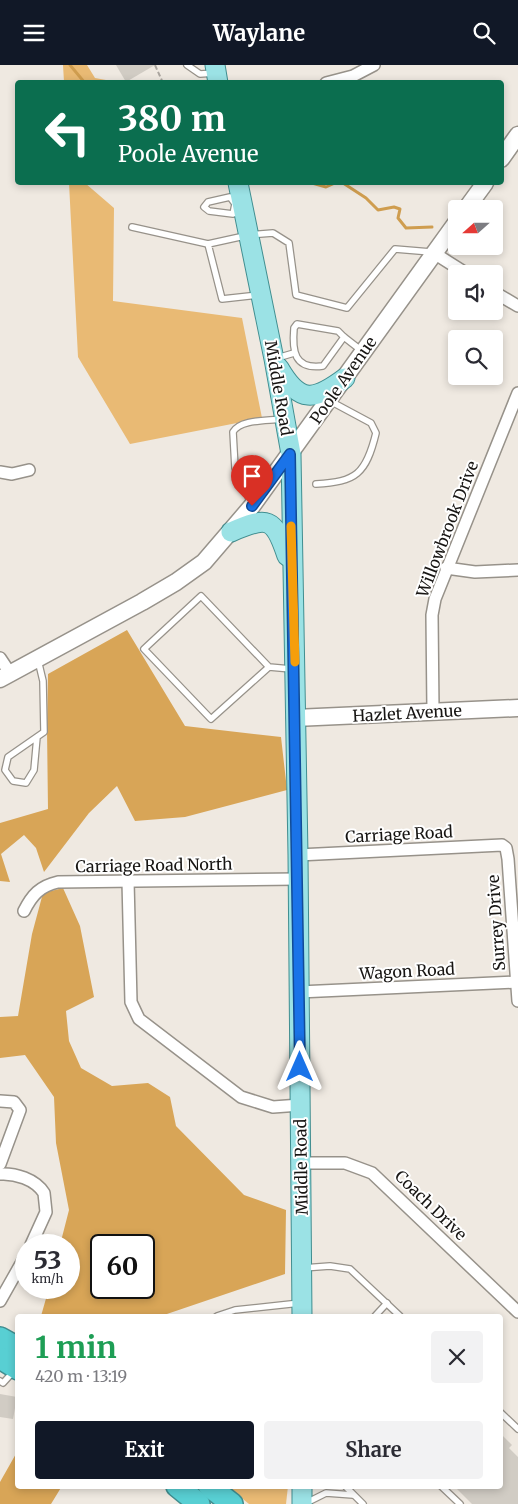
<!DOCTYPE html>
<html lang="en">
<head>
<meta charset="utf-8">
<style>
  body { margin:0; font-family:Merriweather,serif; background:#f2f2f3; color:#2b2b33; height:100vh; display:flex; flex-direction:column; font-size:19px; white-space:nowrap }
  * { box-sizing:border-box; margin:0 }
  p { font-size:16px; color:#7c7c81 }
  .icon { flex:none; width:28px; height:28px; fill:none; stroke:currentColor; stroke-width:2; stroke-linecap:round; stroke-linejoin:round }
  .map { position:relative; flex:1; overflow:hidden }
  .panel { position:absolute; left:15px; top:1249px; width:488px; height:175px; display:flex; flex-direction:column; background:#fff; border-radius:5px; box-shadow:0 2px 8px #0003 }
  .panel>* { flex:none }
  .hud { position:absolute; left:15px; top:15px; width:489px; height:105px; border-radius:5px; box-shadow:0 2px 8px #0003; background:#0b6e4f; color:#fff; overflow:hidden }
  .needle { width:32px; rotate:249deg }
  .tools { position:absolute; left:448px; top:135px; display:grid; gap:10px }
  .tools a { display:grid; place-items:center; width:55px; height:55px; border-radius:5px; background:#fff; box-shadow:0 2px 8px #0003; font-size:25px }
  .speed { position:absolute; left:15px; top:1169px; display:flex; gap:10px; font-size:25px; font-weight:700; text-align:center }
  .speed>* { display:grid; place-content:center; width:65px; height:65px; border-radius:50%; background:#fff; box-shadow:0 2px 8px #0003; line-height:1 }
  .speed small { font-size:12px; font-weight:400 }
  .speed .limit { border:2px solid #111; border-radius:8px; background:#fff; color:#111 }
  .pin { position:absolute; display:grid; place-items:center; width:42px; height:42px; color:#fff; margin:-51px -21px; border-radius:50% 50% 50% 0; rotate:-45deg; box-shadow:0 0 5px #0007 }
  .pin .icon { rotate:45deg }
  .me { position:absolute; width:55px; margin:-28px; rotate:0deg; stroke-linejoin:round; filter:drop-shadow(0 0 4px #0008) }
  .turn { display:flex; align-items:center; gap:18px; height:105px; padding:0 20px; font-size:22px }
  .turn .icon { width:65px; height:65px; stroke-width:2.5 }
  .turn b { display:block; font-size:35px; line-height:42px }
  .round { display:grid; place-items:center; flex:none; width:52px; height:52px; border-radius:5px; background:#f2f2f3 }
  .head { display:flex; align-items:center; justify-content:space-between; height:85px; padding:0 20px }
  h1 { font-size:30px; font-weight:700; line-height:38px; color:#1e9e55 }
  .primary-button { display:flex; gap:10px; margin-top:auto; padding:10px 20px }
  .primary-button a { flex:1; height:58px; border-radius:5px; background:#111827; color:#fff; font-size:20px; font-weight:700; line-height:58px; text-align:center }
  .primary-button a+a { background:#f2f2f3; color:#2b2b33 }
  header { display:flex; justify-content:space-between; align-items:center; height:65px; padding:0 20px; background:#111827; color:#fff; font-size:22px; font-weight:700 }
  .map>svg:first-child { display:block }
  .green { fill:#e9ba74 }
  .forest { fill:#d8a557; fill-rule:evenodd }
  .lines { fill:none; stroke-linecap:round; stroke-linejoin:round }
  .stream { stroke:#cf9d4f; stroke-width:3 }
  .building { fill:#d1ccc4 }
  .lane-casing { stroke:#97928a; stroke-width:8 }
  .street-casing { stroke:#97928a; stroke-width:14 }
  .secondary-casing { stroke:#97928a; stroke-width:19 }
  .primary-casing { stroke:#418e90; stroke-width:21 }
  .highway-casing { stroke:#418e90; stroke-width:24 }
  .path { stroke:#aaa59f; stroke-width:2; stroke-dasharray:5 2.5; stroke-linecap:butt }
  .lane { stroke:#fff; stroke-width:5.5 }
  .street { stroke:#fff; stroke-width:11 }
  .secondary { stroke:#fff; stroke-width:16 }
  .primary { stroke:#9be2e5; stroke-width:19 }
  .highway { stroke:#58cfd3; stroke-width:21 }
  .route-casing { stroke:#114b97; stroke-width:12 }
  .route { stroke:#1a73e8; stroke-width:9 }
  .slow { stroke:#f59e0b; stroke-width:9 }
  .labels { text-anchor:middle; dominant-baseline:central; stroke-width:4; stroke-linejoin:round; paint-order:stroke }
  .street-label { font-size:16px; fill:#171513; stroke:#fff }
</style>
</head>
<body>
<header><svg class="icon" aria-label="menu" viewBox="0 0 24 24"><path d="M4 6h16M4 12h16M4 18h16"/></svg>Waylane<svg class="icon" aria-label="search" viewBox="0 0 24 24"><circle cx="10" cy="10" r="6"/><path d="M15 15l6 6"/></svg></header>
<div class="map">
<svg width="518" height="1439" viewBox="0 0 518 1439">
  <rect width="100%" height="100%" fill="#efe9e1"/>
  <!-- green -->
  <g class="green">
    <polygon points="63,0 87,0 95,13 117,17 64,17"/>
    <polygon points="69,118 85,118 114,143 113,236 242,253 262,353 130,379 78,292"/>
    <polygon points="227,1421 288,1421 286,1439 249,1439"/>
  </g>
  <!-- forest -->
  <g class="forest">
    <polygon points="127,565 185,661 281,672 287,725 185,752 135,756 117,721 89,748 44,807 36,783 24,770 1,789 10,817 0,816 0,758 48,744 47,664 48,609"/>
    <path d="M 63,823 L 80,861 L 94,932 L 66,946 L 69,976 L 81,1003 L 112,1021 L 148,1018 L 170,1032 L 176,1061 L 244,1130 L 286,1145 L 285,1209 L 161,1251 L 41,1251 L 49,1223 L 69,1222 L 69,1180 L 60,1180 L 69,1145 L 56,1078 L 54,1032 L 25,990 L 0,993 L 0,952 L 18,951 L 32,869 L 43,828 ZM 101,1180 L 144,1180 L 144,1222 L 101,1222 Z"/>
    <polygon points="17,1387 18,1421 62,1421 51,1439 0,1439 0,1417"/>
  </g>
  <g class="lines">
    <!-- stream -->
    <g class="stream">
      <polyline points="70,0 85,18"/>
      <polyline points="312,118 326,122 335,118"/>
      <polyline points="343,118 366,133 378,145 394,142 400,144 398,153 406,163 432,162"/>
    </g>
  </g>
  <!-- building -->
  <g class="building">
    <polygon points="116,0 155,0 126,17"/>
    <polygon points="0,1329 17,1332 13,1354 0,1352"/>
    <polygon points="500,1368 512,1380 509,1383 518,1392 518,1439 472,1439 454,1421 500,1421"/>
  </g>
  <g class="lines">
    <!-- lane casing -->
    <g class="lane-casing">
      <g id="lane">
        <polyline points="187,0 200,9 215,8"/>
        <polygon points="230,132 235,139 233,149 209,146 204,142 208,137"/>
        <polyline points="132,162 208,179"/>
        <polyline points="259,230 222,234 208,179 249,170 273,168 289,178 296,230 347,243 395,184 431,187"/>
        <path d="M 297,259 L 338,266 L 344,272 L 323,301 C 294,305 292,286 294,263 Z"/>
        <polyline points="344,272 362,286"/>
        <polyline points="277,293 294,288"/>
        <path d="M 316,419 C 356,417 366,409 376,368 L 371,358 L 330,336"/>
        <path d="M 251,438 L 235,403 L 233,367 C 240,354 268,356 281,354"/>
        <polyline points="269,602 211,654 144,584 201,531 269,602 291,604"/>
        <polyline points="37,672 34,705 26,718 13,716 5,705 8,692 44,667 43,616 38,595"/>
        <polyline points="303,1203 330,1201 350,1204 400,1251"/>
        <polyline points="217,1251 235,1245 300,1238"/>
        <polyline points="375,1251 387,1238"/>
        <polyline points="0,1316 3,1318 13,1307"/>
        <polyline points="500,1347 518,1364"/>
        <polyline points="345,1421 363,1439"/>
        <polyline points="441,1421 460,1439"/>
        <polyline points="306,1438 326,1428 353,1430"/>
      </g>
    </g>
    <!-- street casing -->
    <g class="street-casing">
      <g id="street">
        <polyline points="326,18 353,11 374,0"/>
        <polyline points="434,188 467,209"/>
        <polyline points="494,227 518,241"/>
        <polyline points="0,407 12,409 29,405"/>
        <polyline points="446,503 475,507 518,505"/>
        <polyline points="0,593 10,608"/>
        <polyline points="433,646 432,550 435,534 518,328"/>
        <polyline points="298,790 502,780 506,783 508,794 518,936"/>
        <polyline points="128,816 131,937 139,954 241,1032 273,1042 300,1040"/>
        <path d="M 24,846 C 32,830 40,821 58,817 L 298,814"/>
        <polyline points="299,927 517,917"/>
        <polyline points="0,1036 14,1037 20,1045 0,1099"/>
        <polyline points="302,1098 345,1098 372,1108 518,1247"/>
        <path d="M 0,1109 C 15,1108 35,1114 44,1128 L 46,1147 L 31,1180"/>
        <polyline points="0,1236 26,1190"/>
      </g>
    </g>
    <!-- secondary casing -->
    <g class="secondary-casing">
      <g id="secondary">
        <polyline points="501,94 518,70"/>
        <polyline points="466,144 485,118"/>
        <polyline points="0,614 142,537 176,517 204,497 252,441 456,158"/>
        <polyline points="295,653 518,643"/>
      </g>
    </g>
    <!-- primary casing -->
    <g class="primary-casing">
      <g id="primary">
        <polyline points="215,0 218,18"/>
        <polyline points="238,118 274,294 291,389 298,790 302,1251"/>
        <path d="M 279,303 C 300,339 314,336 345,313"/>
        <path d="M 231,467 C 268,451 274,452 287,491"/>
        <polyline points="302,1439 302,1421"/>
      </g>
    </g>
    <!-- highway casing -->
    <g class="highway-casing">
      <g id="highway">
        <polyline points="0,1273 18,1283"/>
        <polyline points="0,1293 18,1304"/>
        <polyline points="177,1421 199,1439"/>
        <polyline points="209,1421 232,1439"/>
      </g>
    </g>
    <!-- path -->
    <polyline class="path" points="155,0 163,18"/>
    <!-- lane -->
    <use href="#lane" class="lane"/>
    <!-- street -->
    <use href="#street" class="street"/>
    <!-- secondary -->
    <use href="#secondary" class="secondary"/>
    <!-- primary -->
    <use href="#primary" class="primary"/>
    <!-- highway -->
    <use href="#highway" class="highway"/>
  </g>
  <g class="lines">
    <!-- route casing -->
    <g class="route-casing">
      <polyline id="route" points="252,441 290,389 300,1002"/>
    </g>
    <!-- route -->
    <use href="#route" class="route"/>
    <!-- slow -->
    <polyline class="slow" points="291,461 295,597"/>
  </g>
  <g class="labels">
    <!-- street labels -->
    <g class="street-label">
      <text transform="translate(343 315) rotate(-55)">Poole Avenue</text>
      <text transform="translate(279 323) rotate(80)">Middle Road</text>
      <text transform="translate(447 464) rotate(-69)">Willowbrook Drive</text>
      <text transform="translate(407 648) rotate(-3)">Hazlet Avenue</text>
      <text transform="translate(399 769) rotate(-3)">Carriage Road</text>
      <text transform="translate(154 800) rotate(-1)">Carriage Road North</text>
      <text transform="translate(496 858) rotate(-94)">Surrey Drive</text>
      <text transform="translate(407 906) rotate(-3)">Wagon Road</text>
      <text transform="translate(301 1102) rotate(-91)">Middle Road</text>
      <text transform="translate(431 1140) rotate(44)">Coach Drive</text>
    </g>
  </g>
</svg>
<div class="tools">
<a><svg class="needle" viewBox="-14 -14 28 28"><path d="M0-13l5 13h-10z" fill="#e53935"/><path d="M0 13l5-13h-10z" fill="#7c7c81"/></svg></a>
<a><svg class="icon" aria-label="sound" viewBox="0 0 24 24"><path d="M4 9h4l5-4v14l-5-4H4zM17 9q2 3 0 6"/></svg></a>
<a><svg class="icon" aria-label="search" viewBox="0 0 24 24"><circle cx="10" cy="10" r="6"/><path d="M15 15l6 6"/></svg></a>
</div>
<div class="speed"><div>53<small>km/h</small></div><div class="limit">60</div></div>
<div class="pin" style="left:252px;top:441px;background:#d93025"><svg class="icon" aria-label="arrive" viewBox="0 0 24 24"><path d="M6 21V4h12l-3 4 3 4H6"/></svg></div>
<svg class="me" style="left:300px;top:1002px" viewBox="-20 -20 40 40"><path d="M0-17L14 15 0 8-14 15z" fill="#1a73e8" stroke="#fff" stroke-width="4"/></svg>
<div class="hud">
<div class="turn"><svg class="icon" aria-label="left" viewBox="0 0 24 24"><path d="M17 20v-9H6M10 6l-5 5 5 5"/></svg><div><b>380 m</b>Poole Avenue</div></div>
</div>
<section class="panel">
<div class="head"><div><h1>1 min</h1><p>420 m · 13:19</p></div><a class="round"><svg class="icon" aria-label="close" viewBox="0 0 24 24"><path d="M6 6l12 12M18 6L6 18"/></svg></a></div>
<div class="primary-button"><a>Exit</a><a>Share</a></div>
</section>
</div>
</body>
</html>
